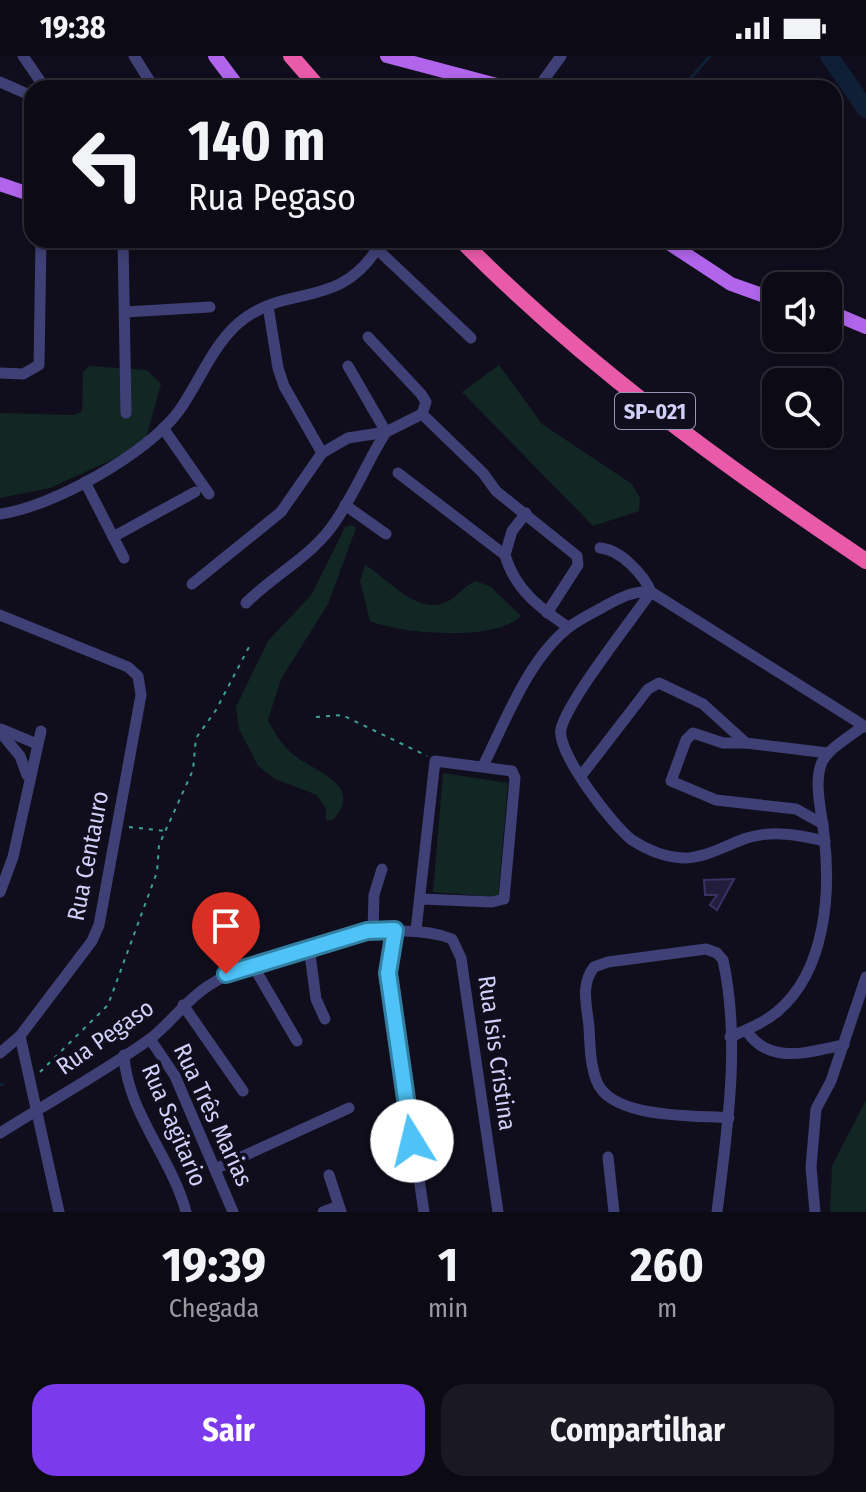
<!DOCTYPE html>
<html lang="pt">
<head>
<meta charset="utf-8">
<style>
  body { margin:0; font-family:"Fira Sans Condensed",sans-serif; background:#1a1822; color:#f1f3f6; height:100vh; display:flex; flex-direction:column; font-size:30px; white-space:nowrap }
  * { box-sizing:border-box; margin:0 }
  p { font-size:26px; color:#9a9aa0 }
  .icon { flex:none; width:44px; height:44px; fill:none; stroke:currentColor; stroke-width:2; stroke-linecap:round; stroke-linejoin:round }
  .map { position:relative; height:1156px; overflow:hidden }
  .drawer { display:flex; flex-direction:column; background:#0c0a15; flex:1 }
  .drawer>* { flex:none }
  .hud { position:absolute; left:24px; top:24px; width:818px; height:168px; border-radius:24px; box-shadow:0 4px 12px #0003,0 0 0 2px #2c2b34; background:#0c0a15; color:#f1f3f6; overflow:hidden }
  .tools { position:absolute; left:762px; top:216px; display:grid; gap:16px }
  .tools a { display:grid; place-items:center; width:80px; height:80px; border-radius:16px; background:#0c0a15; box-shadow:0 4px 12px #0003,0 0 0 2px #2c2b34; font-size:40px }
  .pin { position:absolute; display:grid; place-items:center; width:68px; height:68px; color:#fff; margin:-82px -34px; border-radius:50% 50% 50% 0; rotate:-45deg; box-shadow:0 0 8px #0007 }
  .pin .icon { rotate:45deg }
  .me { position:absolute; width:88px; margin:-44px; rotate:351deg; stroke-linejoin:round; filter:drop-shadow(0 0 6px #0008) }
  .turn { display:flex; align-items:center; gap:28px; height:168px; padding:0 32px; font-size:36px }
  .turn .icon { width:104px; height:104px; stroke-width:2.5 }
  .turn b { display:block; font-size:56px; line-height:68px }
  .eta { display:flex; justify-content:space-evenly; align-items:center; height:136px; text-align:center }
  .eta b { font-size:48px; font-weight:700; line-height:56px }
  .primary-button { display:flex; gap:16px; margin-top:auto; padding:16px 32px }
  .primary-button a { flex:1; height:92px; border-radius:24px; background:#7c3aed; color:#fff; font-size:32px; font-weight:700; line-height:92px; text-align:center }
  .primary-button a+a { background:#1a1822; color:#f1f3f6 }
  .status { display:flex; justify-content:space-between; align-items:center; height:56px; padding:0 40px; background:#0c0a15; direction:ltr }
  .status svg { height:22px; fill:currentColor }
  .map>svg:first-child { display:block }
  .green { fill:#122624 }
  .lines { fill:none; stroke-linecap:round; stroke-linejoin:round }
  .stream { stroke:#0f1f35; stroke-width:3 }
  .river { stroke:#0f1f35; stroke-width:18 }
  .building { fill:#211d3b; stroke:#393264; stroke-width:2 }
  .path { stroke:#3ca194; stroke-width:2; stroke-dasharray:4 6; stroke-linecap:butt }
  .minor { stroke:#3f4076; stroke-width:11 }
  .major { stroke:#b165eb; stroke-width:14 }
  .highway { stroke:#e95aa8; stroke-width:16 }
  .route-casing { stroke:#337fa1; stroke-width:20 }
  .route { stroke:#4fc3f7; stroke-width:14 }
  .labels { text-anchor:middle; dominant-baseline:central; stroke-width:8; stroke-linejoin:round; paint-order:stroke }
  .shield { fill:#100e1c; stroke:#9896b7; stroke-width:2 }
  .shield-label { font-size:22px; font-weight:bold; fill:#d2d0f9 }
  .street-label { font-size:24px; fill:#d2d0f9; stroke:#100e1c }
</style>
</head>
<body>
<div class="status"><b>19:38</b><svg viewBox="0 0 49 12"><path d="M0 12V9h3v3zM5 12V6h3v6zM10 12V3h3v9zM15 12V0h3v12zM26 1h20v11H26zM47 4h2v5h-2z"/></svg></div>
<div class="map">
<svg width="866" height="1156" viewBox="0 0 866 1156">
  <rect width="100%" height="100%" fill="#100e1c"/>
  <!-- green -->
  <g class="green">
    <polygon points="499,309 542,368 632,428 640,442 639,455 593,470 462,336"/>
    <polygon points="89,310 147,314 161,328 144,389 50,432 0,442 0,357 74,359 82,355 83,316"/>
    <path d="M 352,469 L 356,472 L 328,548 L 281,623 L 268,664 C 275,678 283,691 295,700 C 317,717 363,728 334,763 L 326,765 L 326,753 L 317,739 L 275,723 L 258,710 L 239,673 L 236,651 L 268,585 L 312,538 L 345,471 Z"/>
    <path d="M 365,509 C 385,519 419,564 450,544 C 460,538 464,530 476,525 L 491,531 L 521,560 C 495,586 402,578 370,565 L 360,525 Z"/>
    <polygon points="443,717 508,727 498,841 433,836"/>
    <polygon points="866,1044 866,1156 830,1156 832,1110"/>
  </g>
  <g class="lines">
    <!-- stream -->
    <g class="stream">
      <polyline points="682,32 710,0"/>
      <polyline points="0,1029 3,1028"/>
    </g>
    <!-- river -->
    <polyline class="river" points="829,0 866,53"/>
  </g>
  <!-- building -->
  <polygon class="building" points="734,823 717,854 710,849 717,839 705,839 704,824"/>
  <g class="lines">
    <!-- path -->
    <g class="path">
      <polyline points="316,661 342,659 427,700"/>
      <polyline points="129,771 166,775"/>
      <polyline points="40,1016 108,949 157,816 159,789 193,714 196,682 216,654 250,589"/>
    </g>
    <!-- minor -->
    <g class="minor">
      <polyline points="23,0 45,32"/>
      <polyline points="134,0 154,32"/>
      <polyline points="0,26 32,40"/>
      <polyline points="538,32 561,0"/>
      <polyline points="123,184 126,357"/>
      <polyline points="377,193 471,282"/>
      <polyline points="268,250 278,312 284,330 322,397"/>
      <polyline points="125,256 210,251"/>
      <polyline points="0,317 23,318 39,309 41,184"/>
      <polyline points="422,358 483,417 496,435 577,500 578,509 547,557"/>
      <polyline points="163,372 209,438"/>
      <path d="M 398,417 L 505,499 C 515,534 540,552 568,571"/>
      <polyline points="85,426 124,502"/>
      <polyline points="345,449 386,478"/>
      <path d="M 0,458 C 52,451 147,398 178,356 C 200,326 214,284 245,262 C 291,229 339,252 377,193 L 369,184"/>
      <polyline points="113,481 195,436"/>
      <path d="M 600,492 C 620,493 644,519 651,536 C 631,565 568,644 561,673 C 556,696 613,770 632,784 C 647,794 665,801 683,802 C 706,802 726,789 747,782 C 773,774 799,779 825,785"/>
      <polyline points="505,499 512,475 526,457"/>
      <polyline points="192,528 281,456 322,397 348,382 386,376 422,358 426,346 421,338 368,281"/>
      <path d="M 246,547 C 273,520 307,503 330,473 C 353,443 366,407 386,376 L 348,310"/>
      <polyline points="0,559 128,611 138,620 141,639 99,869 92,885 20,980 0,997"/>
      <polyline points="1,673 37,688"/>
      <polyline points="0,676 20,700 27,719"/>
      <polyline points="746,687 723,687 693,677 686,684 671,725 716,744 796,753 823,768"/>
      <path d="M 484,708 C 506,664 528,604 568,572 C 579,563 593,557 605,550 C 620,542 634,534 651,536 L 866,671"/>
      <polyline points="581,720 648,633 659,627 703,648 746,687 828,697"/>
      <polyline points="0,836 13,801 41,675"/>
      <polyline points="395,874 388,917 424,1156"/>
      <polyline points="416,874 435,705 512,715 515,722 504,843 492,846 422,843"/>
      <polyline points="373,875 374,839 382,813"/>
      <polyline points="309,891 316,943 325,963"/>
      <polyline points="252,908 297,985"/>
      <polyline points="183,949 243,1035"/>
      <path d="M 746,974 C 769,1010 808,996 844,989"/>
      <polyline points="20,980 59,1156"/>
      <path d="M 730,981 C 746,974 764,967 778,955 C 826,914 831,836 824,779 C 822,757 813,726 822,706 C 830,691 850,681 863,670"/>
      <polyline points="150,983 175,1020 233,1156"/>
      <path d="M 124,999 C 127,1056 172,1102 186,1156"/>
      <path d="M 0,1077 C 49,1046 102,1017 150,983 C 171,967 185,945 208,930 C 262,894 391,859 452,883 L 461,902 L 498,1156"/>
      <polyline points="608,1101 614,1156"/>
      <polyline points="215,1113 349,1052"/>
      <polyline points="329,1119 341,1156"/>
      <polyline points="323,1156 339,1150"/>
      <path d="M 717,1156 C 727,1075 741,986 723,904 L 717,897 L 706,893 L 608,906 L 594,911 C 580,929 587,950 589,971 C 590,988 590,1009 597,1026 C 612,1063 694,1059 729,1062"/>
      <polyline points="815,1156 811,1111 816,1053 831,1025 866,921"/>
    </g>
    <!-- major -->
    <g class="major">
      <polyline points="215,0 239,32"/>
      <polyline points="387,0 508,32"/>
      <polyline points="0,128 32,139"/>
      <polyline points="664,184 731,228 776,244"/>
      <polyline points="828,255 866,271"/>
    </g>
    <!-- highway -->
    <g class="highway">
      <polyline points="291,0 319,32"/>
      <path d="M 461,184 C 582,307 723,409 866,505"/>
    </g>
  </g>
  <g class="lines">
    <!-- route casing -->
    <g class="route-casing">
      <polyline id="route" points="226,918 367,875 395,874 388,917 412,1085"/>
    </g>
    <!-- route -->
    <use href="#route" class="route"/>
  </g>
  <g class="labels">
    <!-- shield labels -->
    <rect class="shield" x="615" y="337" width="80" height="36" rx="6"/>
    <g class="shield-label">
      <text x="655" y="355">SP-021</text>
    </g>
    <!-- street labels -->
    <g class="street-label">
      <text transform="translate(88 800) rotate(-79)">Rua Centauro</text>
      <text transform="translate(105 981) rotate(-35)">Rua Pegaso</text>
      <text transform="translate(497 997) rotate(82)">Rua Isis Cristina</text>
      <text transform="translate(213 1059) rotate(65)">Rua Três Marias</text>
      <text transform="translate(174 1069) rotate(67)">Rua Sagitario</text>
    </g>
  </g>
</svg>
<div class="tools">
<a><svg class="icon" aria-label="sound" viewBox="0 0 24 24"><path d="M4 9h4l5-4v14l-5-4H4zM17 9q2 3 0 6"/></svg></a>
<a><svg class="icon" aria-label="search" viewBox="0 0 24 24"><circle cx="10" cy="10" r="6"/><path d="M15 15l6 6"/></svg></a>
</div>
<div class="pin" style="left:226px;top:918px;background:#d93025"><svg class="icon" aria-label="arrive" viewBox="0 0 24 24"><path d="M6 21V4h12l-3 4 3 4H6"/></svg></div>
<svg class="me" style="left:412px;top:1085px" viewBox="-20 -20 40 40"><circle r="19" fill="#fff"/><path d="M0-13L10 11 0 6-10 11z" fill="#4fc3f7"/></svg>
<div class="hud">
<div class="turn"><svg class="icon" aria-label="left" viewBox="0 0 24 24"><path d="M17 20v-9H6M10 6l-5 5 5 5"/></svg><div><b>140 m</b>Rua Pegaso</div></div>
</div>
</div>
<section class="drawer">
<div class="eta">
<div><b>19:39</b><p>Chegada</p></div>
<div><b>1</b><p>min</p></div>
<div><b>260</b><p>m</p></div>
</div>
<div class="primary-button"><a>Sair</a><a>Compartilhar</a></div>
</section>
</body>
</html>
